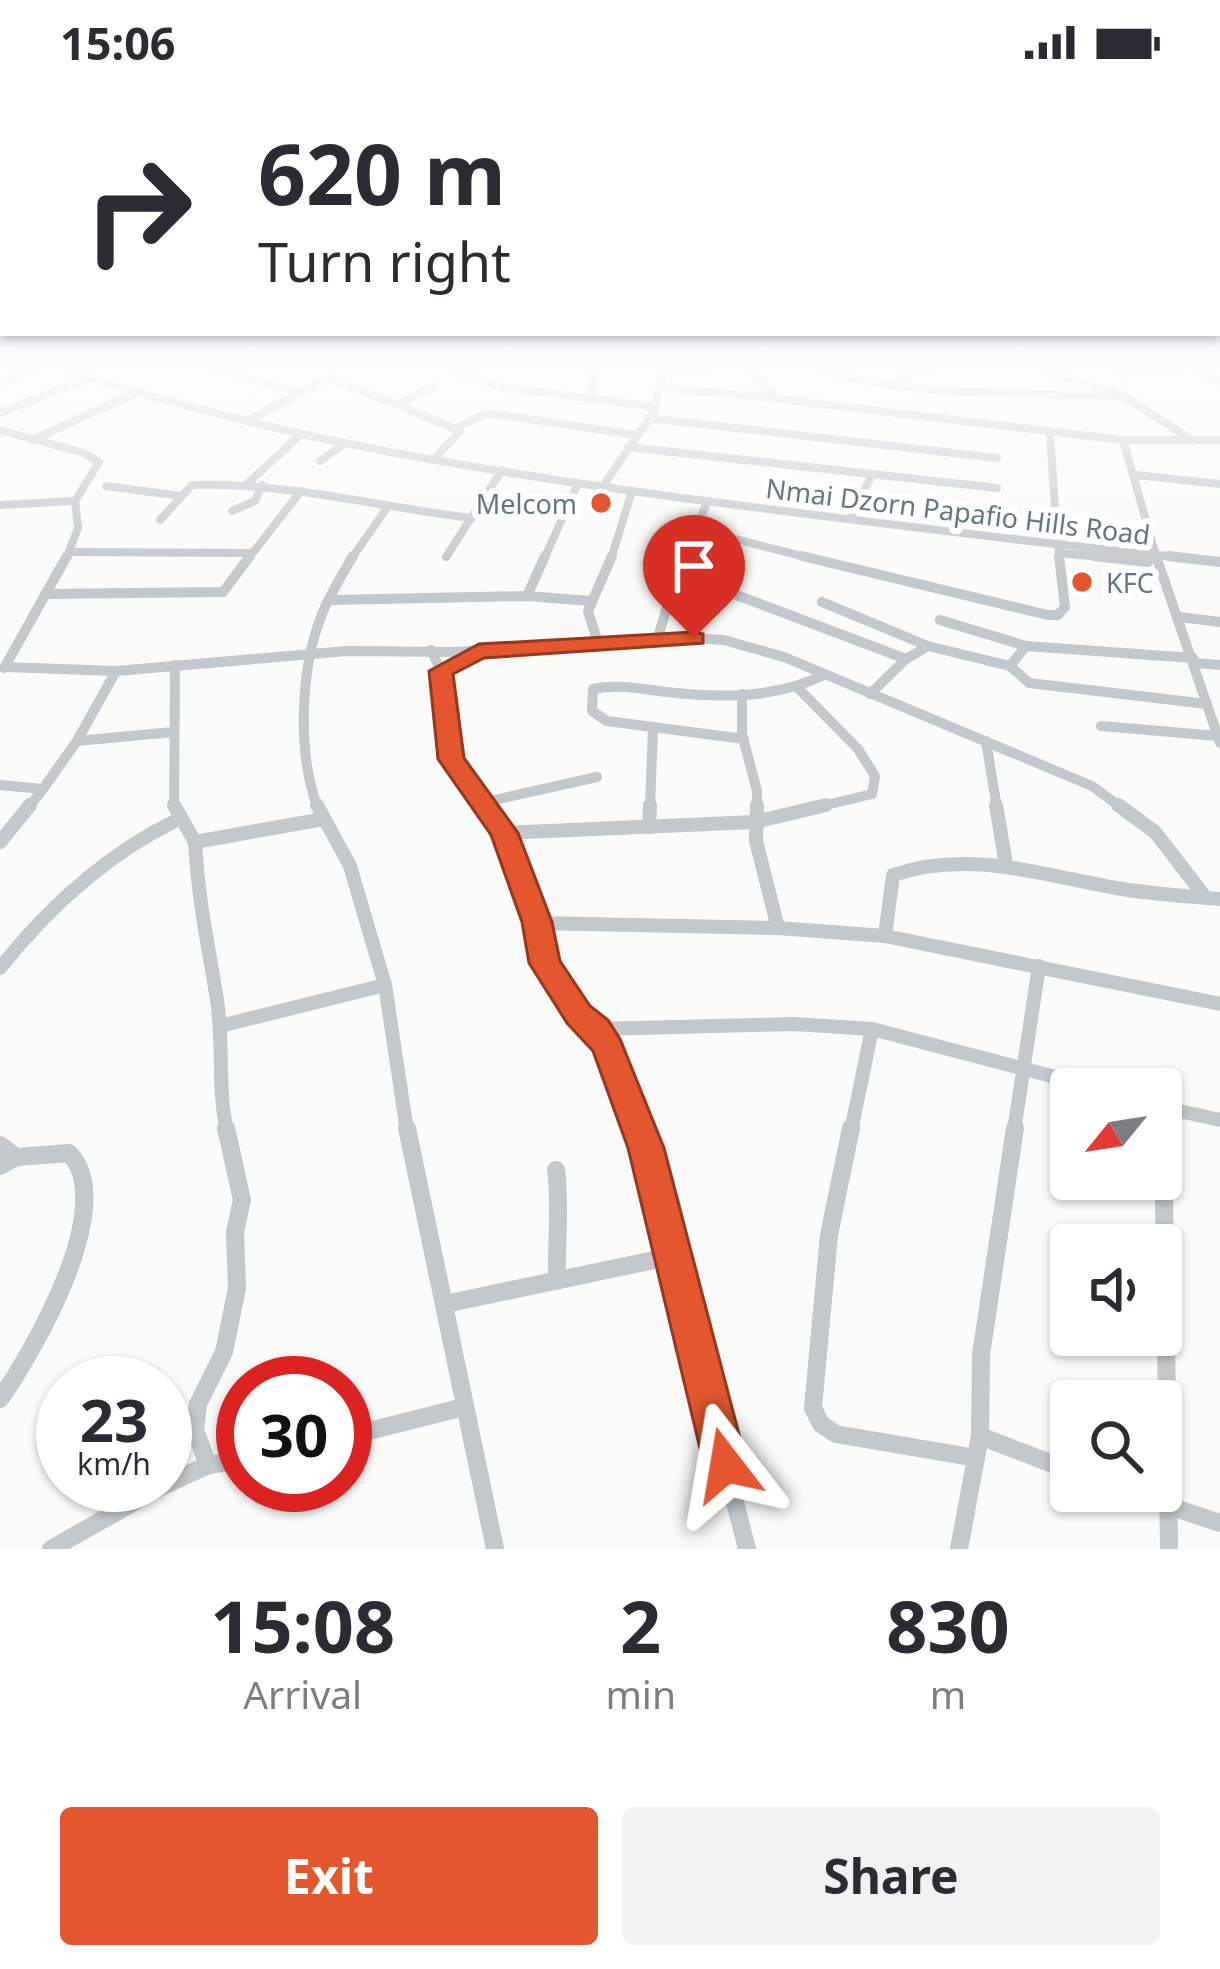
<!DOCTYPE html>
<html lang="en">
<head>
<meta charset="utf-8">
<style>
  body { margin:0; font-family:"Noto Sans",sans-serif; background:#f2f2f3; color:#2b2b33; height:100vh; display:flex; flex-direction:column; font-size:45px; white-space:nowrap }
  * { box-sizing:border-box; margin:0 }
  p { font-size:39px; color:#7c7c81 }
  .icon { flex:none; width:66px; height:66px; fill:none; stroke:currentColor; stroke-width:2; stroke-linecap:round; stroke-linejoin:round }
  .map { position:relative; height:1465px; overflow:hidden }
  .side { display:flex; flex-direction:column; background:#fff; flex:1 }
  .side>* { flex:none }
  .hud { position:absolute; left:0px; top:0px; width:1221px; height:252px; box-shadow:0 3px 9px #0004; background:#fff; color:#2b2b33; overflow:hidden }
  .needle { width:78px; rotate:240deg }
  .buttons { position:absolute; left:1050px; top:984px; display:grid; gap:24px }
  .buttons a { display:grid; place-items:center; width:132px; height:132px; border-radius:12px; background:#fff; box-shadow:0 3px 9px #0004; font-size:60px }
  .speed { position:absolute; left:36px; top:1272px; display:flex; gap:24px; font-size:60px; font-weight:700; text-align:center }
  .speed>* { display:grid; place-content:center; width:156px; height:156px; border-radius:50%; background:#fff; box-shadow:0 3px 9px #0004; line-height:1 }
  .speed small { font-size:30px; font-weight:400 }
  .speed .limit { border:18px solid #d22; background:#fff; color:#111 }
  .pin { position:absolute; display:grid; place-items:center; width:102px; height:102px; color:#fff; margin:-123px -51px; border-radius:50% 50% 50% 0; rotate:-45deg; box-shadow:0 0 12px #0007 }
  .pin .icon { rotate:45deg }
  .me { position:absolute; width:132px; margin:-66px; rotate:346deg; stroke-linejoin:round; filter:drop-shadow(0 0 9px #0008) }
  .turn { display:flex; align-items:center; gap:42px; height:252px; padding:0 60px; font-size:54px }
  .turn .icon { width:156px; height:156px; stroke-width:2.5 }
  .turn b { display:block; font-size:84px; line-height:102px }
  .eta { display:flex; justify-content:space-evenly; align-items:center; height:204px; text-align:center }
  .eta b { font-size:72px; font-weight:700; line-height:84px }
  .cta { display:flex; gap:24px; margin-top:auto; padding:24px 60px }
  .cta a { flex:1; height:138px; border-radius:12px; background:#e4572e; color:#fff; font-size:48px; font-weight:700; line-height:138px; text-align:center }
  .cta a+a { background:#f2f2f3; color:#2b2b33 }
  .status { display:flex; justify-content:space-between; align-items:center; height:84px; padding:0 60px; background:#fff; direction:ltr }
  .status svg { height:33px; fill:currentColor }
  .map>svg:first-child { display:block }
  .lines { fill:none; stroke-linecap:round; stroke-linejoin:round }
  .minor-far3 { stroke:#c3c8cc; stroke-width:8 }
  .minor-far2 { stroke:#c3c8cc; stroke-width:10 }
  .minor-far1 { stroke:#c3c8cc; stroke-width:14 }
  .minor { stroke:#c3c8cc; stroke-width:18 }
  .route { fill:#e4572e; stroke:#94391e; stroke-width:3 }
  .poi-dot { fill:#e4572e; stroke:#fff; stroke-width:4.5 }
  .labels { text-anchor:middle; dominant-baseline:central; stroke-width:12; stroke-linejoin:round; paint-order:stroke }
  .far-poi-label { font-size:27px; fill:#657683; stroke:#fff; text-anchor:end }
  .far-street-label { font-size:27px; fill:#657683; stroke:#fff }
</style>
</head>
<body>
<div class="status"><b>15:06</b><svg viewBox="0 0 49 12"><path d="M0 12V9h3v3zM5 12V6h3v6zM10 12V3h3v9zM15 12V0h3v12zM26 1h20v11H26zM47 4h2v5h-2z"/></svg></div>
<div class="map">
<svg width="1220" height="1465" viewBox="0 0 1220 1465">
  <rect width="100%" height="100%" fill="#fafaf8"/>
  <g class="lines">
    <!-- minor-far3 -->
    <g class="minor-far3">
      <path d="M 59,283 C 265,353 476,386 690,415 C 859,437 1027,458 1196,475"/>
      <polyline points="207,283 300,308"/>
      <polyline points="442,283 502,303 656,323"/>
      <polyline points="745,283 779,315 1123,356 1220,356"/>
      <path d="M 817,283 C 906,315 1028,308 1123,312"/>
      <polyline points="1034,283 1123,312 1194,357"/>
      <polyline points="1195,283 1220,297"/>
      <polyline points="668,289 723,283"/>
      <polyline points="1120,290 1197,283"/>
      <polyline points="329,294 398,321"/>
      <polyline points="0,299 42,283"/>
      <polyline points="906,300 900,291 942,283"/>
      <polyline points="434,302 398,321 460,347 435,374"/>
      <polyline points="663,304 775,314"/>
      <polyline points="592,315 593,283"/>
      <polyline points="0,329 88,294"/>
      <polyline points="648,334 997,374"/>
      <polyline points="249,336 329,294 330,283"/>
      <polyline points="456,344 487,329 637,351"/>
      <polyline points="0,346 84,369 99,378 75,417 78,444 66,475"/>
      <polyline points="1050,349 1057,454"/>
      <polyline points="32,356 133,310"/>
      <polyline points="1123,356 1157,475"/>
      <polyline points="628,363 997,404"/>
      <polyline points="320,377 344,360"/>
      <polyline points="1136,391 1220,400"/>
      <polyline points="248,399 301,350"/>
      <polyline points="605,399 654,328 665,283"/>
      <polyline points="106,402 181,412"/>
      <polyline points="0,421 75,417"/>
      <polyline points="232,427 255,417 262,401"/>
      <polyline points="852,430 872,391"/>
      <path d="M 160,436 L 192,401 C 286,398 378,423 472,434"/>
      <polyline points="727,453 814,475"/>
      <polyline points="1058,460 1060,475"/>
      <polyline points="70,468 252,469"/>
      <polyline points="1059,469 1123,475"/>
      <polyline points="446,473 502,386"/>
      <polyline points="248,475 301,407"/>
      <polyline points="351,475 387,424"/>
      <polyline points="544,475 578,400"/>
      <polyline points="611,475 632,407"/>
      <polyline points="682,475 708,417"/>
    </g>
    <!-- minor-far2 -->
    <g class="minor-far2">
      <polyline points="802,472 1048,531 1058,531 1065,523 1059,472"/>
      <polyline points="1094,472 1148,478"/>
      <polyline points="1156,472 1220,659"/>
      <polyline points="1168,472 1220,478"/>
      <polyline points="675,493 726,507 906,575"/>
      <polyline points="45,510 223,508 250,472"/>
      <polyline points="527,512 545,472"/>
      <polyline points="330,516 527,512 591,517"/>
      <polyline points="822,518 928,562 1010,582 1029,599 1207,620"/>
      <polyline points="1180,533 1220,538"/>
      <polyline points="940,536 1026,562"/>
      <polyline points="657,556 683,472"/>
      <polyline points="598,559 588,527 612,472"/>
      <polyline points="431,566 441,587 451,675 486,724"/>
      <polyline points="1195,579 1220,581"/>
      <polyline points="1010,582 1026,562 1193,574"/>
      <polyline points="5,583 116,587 347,567 455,568 678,553 724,556 784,573 1092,702 1122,724"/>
      <polyline points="4,584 67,472"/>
      <polyline points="797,603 858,665 875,692 872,710 814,724"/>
      <polyline points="742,610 742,650 757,707 757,724"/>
      <polyline points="870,610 906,575 928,562"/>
      <polyline points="1101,642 1218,652"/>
      <path d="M 744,655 L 607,637 L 592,627 L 593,605 C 615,600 636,604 658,607 C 715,614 772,616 824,591"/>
      <polyline points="77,657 173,648"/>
      <polyline points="986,657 997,724"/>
      <polyline points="0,701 43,705 28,724"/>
      <polyline points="43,705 77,657 116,587"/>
      <polyline points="481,719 597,693"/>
      <polyline points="174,724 175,581"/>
      <path d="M 318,724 C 297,670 300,585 322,530 C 330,510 342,491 353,472"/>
      <polyline points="650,724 653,644"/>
    </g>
    <!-- minor-far1 -->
    <g class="minor-far1">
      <polyline points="174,721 195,758 324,735"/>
      <polyline points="317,721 350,782 385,901 407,1047"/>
      <polyline points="484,721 504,749 537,839 545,879 578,931 597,945 608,964 640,1047"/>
      <polyline points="757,721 756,757 778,844"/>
      <polyline points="996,721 1006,781"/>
      <polyline points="1118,721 1155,748 1206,814"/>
      <polyline points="649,743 650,721"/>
      <polyline points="504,749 755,738 826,721"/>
      <polyline points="0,758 30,721"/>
      <path d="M 195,758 C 198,817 208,859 217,916 C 224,960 217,1003 227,1047"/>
      <polyline points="537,839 778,844 885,852 1220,920"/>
      <path d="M 885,852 L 893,791 C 968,765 1042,791 1116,804 C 1151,810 1185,812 1220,815"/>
      <path d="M 0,884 C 48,824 107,770 177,736"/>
      <polyline points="220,942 385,901"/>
      <polyline points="597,945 794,940 872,945 1101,1005"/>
      <polyline points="1161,1023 1220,1036"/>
      <polyline points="1163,1023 1163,1047"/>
      <polyline points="851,1047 872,945"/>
      <polyline points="1014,1047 1039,882"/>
    </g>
    <!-- minor -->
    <g class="minor">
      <polyline points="407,1044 495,1465"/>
      <polyline points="639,1044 747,1465"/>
      <polyline points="851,1044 829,1151 813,1324 821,1340 836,1350 976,1374"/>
      <polyline points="1163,1044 1169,1465"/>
      <polyline points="0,1061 16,1073"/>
      <path d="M 0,1082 L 16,1073 L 69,1069 C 119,1121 33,1268 0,1315"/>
      <path d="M 556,1086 C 561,1123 556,1160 557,1197"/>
      <polyline points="445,1220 673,1172"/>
      <polyline points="980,1352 1071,1387"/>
      <polyline points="345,1353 464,1323"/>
      <polyline points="208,1381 195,1346 198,1320 224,1268 237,1204 235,1148 242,1116 226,1044"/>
      <polyline points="165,1401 208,1381 243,1376"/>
      <polyline points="1124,1407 1220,1439"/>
      <polyline points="51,1465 164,1401"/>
      <polyline points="959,1465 980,1352 981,1271 1015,1044"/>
    </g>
  </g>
  <!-- sky -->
  <linearGradient id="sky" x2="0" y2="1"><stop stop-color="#96bcdc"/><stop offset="0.58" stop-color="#fdfdfc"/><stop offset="1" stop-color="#fdfdfc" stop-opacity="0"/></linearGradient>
  <rect width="1220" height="488" fill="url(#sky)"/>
  <!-- route -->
  <polygon class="route" points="694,548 703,550 703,559 484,574 453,590 464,674 518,749 552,838 560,877 590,922 608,936 620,955 664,1064 747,1381 741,1397 726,1403 710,1397 704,1381 628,1064 593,967 567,939 529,879 522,838 491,751 438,675 429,587 479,560"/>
  <!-- markers -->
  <g class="poi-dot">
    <circle cx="601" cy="419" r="12"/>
    <circle cx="1082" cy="498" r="12"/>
  </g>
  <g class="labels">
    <!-- far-poi labels -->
    <g class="far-poi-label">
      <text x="577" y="419">Melcom</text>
      <text x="1106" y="498" text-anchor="start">KFC</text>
    </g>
    <!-- far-street labels -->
    <g class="far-street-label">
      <text transform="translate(958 427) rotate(7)">Nmai Dzorn Papafio Hills Road</text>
    </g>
  </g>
</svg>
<div class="buttons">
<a><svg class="needle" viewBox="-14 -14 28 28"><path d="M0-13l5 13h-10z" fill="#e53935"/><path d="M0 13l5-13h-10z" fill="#7c7c81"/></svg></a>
<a><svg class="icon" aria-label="sound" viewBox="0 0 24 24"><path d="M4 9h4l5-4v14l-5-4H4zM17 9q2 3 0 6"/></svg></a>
<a><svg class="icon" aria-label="search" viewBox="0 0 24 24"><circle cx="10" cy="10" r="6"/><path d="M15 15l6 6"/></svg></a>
</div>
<div class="speed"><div>23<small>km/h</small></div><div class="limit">30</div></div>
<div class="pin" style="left:694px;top:554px;background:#d93025"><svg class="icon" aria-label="arrive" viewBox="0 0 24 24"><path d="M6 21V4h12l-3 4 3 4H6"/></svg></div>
<svg class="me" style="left:726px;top:1381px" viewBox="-20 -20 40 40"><path d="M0-17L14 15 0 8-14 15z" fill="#e4572e" stroke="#fff" stroke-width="4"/></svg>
<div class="hud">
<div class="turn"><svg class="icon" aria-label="right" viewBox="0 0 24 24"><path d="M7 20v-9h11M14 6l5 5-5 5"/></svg><div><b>620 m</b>Turn right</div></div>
</div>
</div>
<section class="side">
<div class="eta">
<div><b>15:08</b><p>Arrival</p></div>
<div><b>2</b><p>min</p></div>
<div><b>830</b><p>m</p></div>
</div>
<div class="cta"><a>Exit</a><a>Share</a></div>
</section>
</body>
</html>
